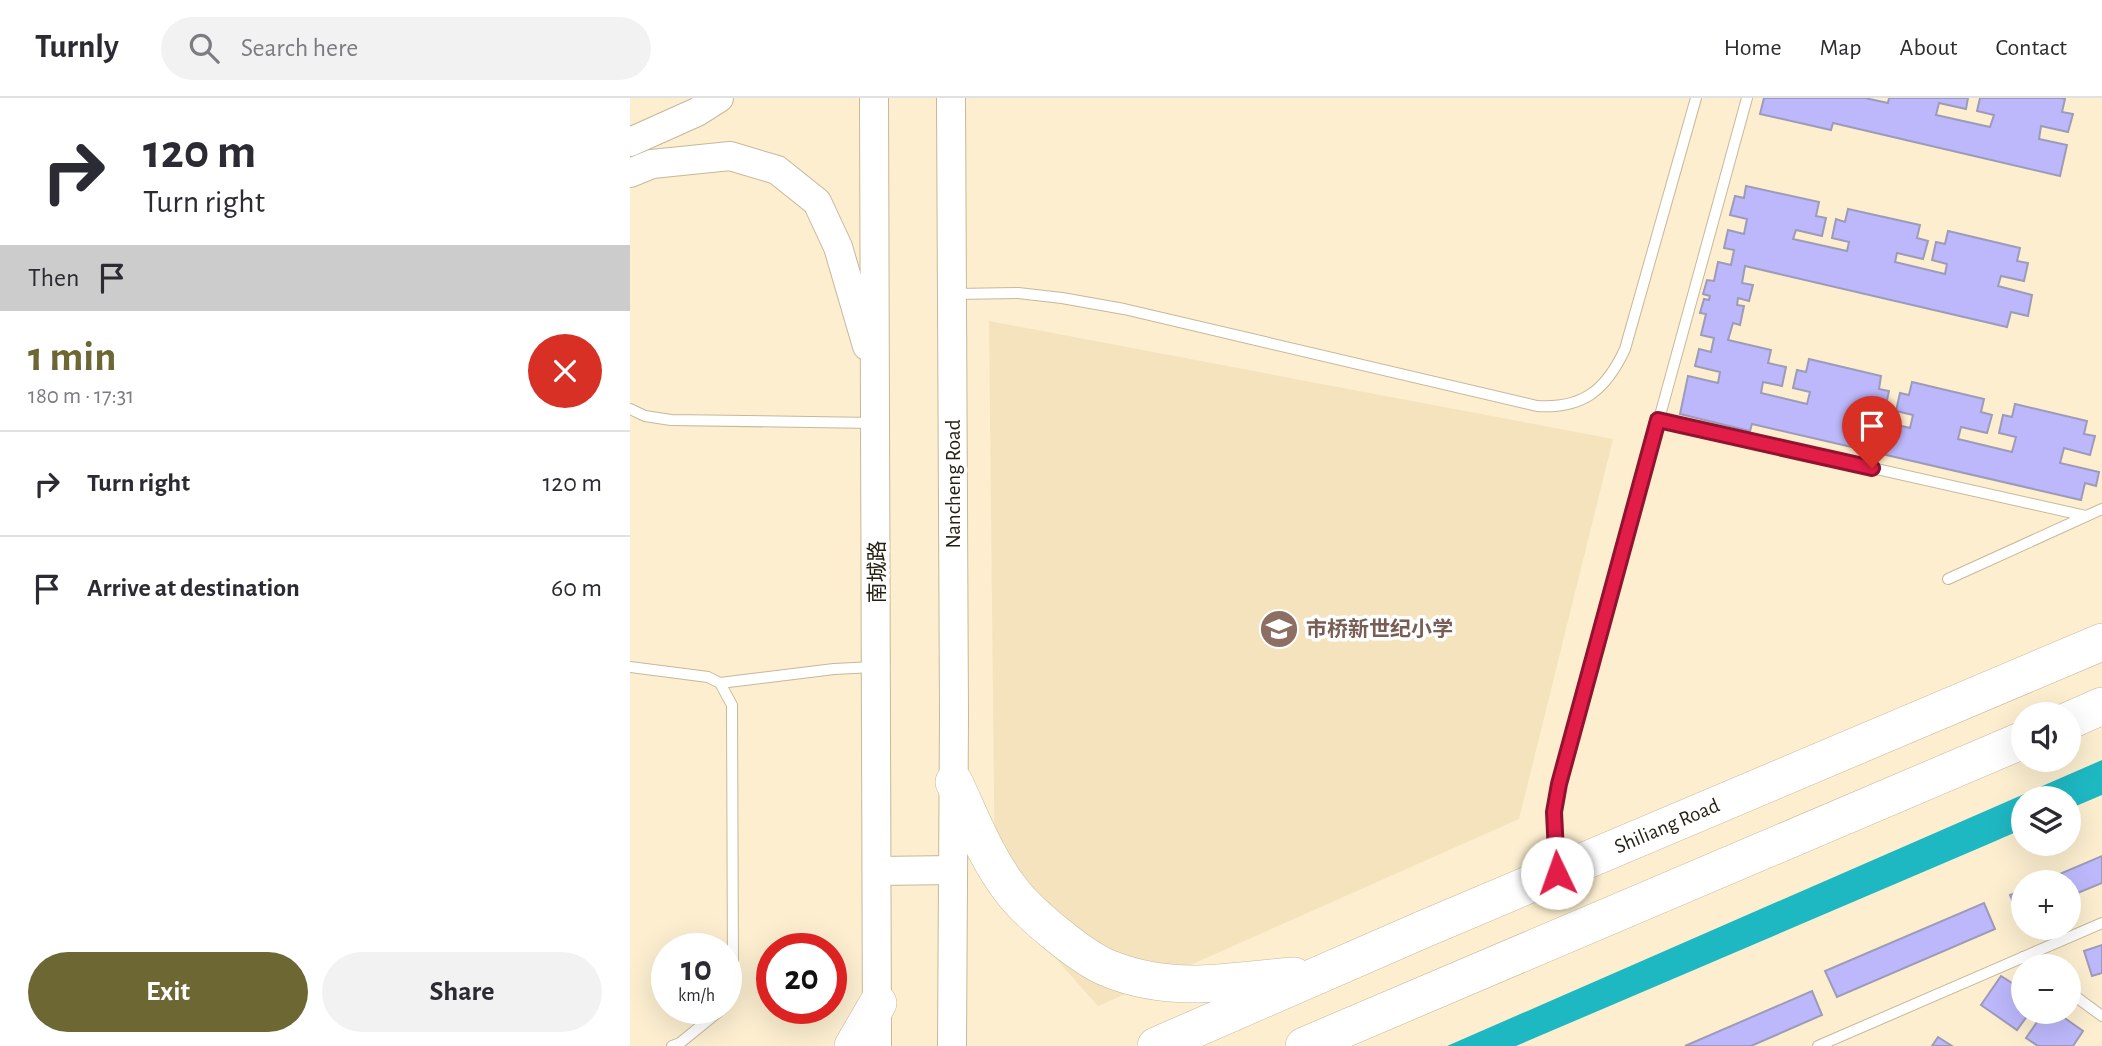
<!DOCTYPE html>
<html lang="en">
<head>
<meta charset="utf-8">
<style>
  body { margin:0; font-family:"Alegreya Sans","Noto Sans SC",sans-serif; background:#f2f2f3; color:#2b2b33; height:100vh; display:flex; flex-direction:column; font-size:26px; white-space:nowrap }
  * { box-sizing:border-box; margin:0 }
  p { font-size:23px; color:#7c7c81 }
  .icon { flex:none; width:38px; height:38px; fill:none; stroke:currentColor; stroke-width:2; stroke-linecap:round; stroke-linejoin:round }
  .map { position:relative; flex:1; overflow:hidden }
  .details { display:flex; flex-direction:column; background:#fff; width:630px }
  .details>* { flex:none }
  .guide { background:#fff; color:#2b2b33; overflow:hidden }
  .tools { position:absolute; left:1381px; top:604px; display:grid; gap:14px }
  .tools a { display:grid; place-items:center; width:70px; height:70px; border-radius:50%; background:#fff; box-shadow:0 7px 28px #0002; font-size:35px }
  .speed { position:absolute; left:21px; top:835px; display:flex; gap:14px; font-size:35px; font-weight:700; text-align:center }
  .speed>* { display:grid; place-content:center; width:91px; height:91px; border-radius:50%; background:#fff; box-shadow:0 7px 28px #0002; line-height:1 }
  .speed small { font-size:18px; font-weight:400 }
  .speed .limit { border:10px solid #d22; background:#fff; color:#111 }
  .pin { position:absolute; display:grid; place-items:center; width:60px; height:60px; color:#fff; margin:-72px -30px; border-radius:50% 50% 50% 0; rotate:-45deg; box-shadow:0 0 7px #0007 }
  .pin .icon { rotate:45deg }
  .me { position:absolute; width:77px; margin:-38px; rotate:357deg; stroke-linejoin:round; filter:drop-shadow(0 0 5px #0008) }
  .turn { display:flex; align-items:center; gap:24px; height:147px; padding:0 28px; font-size:32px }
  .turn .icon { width:91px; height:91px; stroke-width:2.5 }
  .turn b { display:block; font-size:49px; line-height:60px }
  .then { display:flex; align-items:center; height:66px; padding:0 28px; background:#0003; gap:14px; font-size:26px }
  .round { display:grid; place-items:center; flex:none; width:74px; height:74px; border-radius:37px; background:#f2f2f3 }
  .overview { display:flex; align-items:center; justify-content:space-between; height:119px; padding:0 28px }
  h1 { font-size:42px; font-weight:700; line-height:52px; color:#6d6734 }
  .button { display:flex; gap:14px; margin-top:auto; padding:14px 28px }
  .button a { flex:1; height:80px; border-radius:42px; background:#6d6734; color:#fff; font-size:28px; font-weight:700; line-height:80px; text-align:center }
  .button a+a { background:#f2f2f3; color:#2b2b33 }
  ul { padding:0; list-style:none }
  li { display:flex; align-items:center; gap:21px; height:105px; padding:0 28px; border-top:2px solid #e1e1e2 }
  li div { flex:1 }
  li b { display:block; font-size:26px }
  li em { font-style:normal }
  header { display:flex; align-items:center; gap:42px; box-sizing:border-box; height:98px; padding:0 35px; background:#fff; border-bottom:2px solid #e1e1e2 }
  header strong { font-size:33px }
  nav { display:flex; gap:38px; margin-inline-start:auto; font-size:24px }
  .search { width:490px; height:63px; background:#f2f2f3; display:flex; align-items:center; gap:18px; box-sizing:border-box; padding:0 24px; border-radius:38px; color:#7c7c81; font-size:26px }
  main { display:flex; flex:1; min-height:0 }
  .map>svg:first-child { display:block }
  .built { fill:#f4e3bd }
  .water { fill:#1eb8c3 }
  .building { fill:#bdb8fb; stroke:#9c9bb9; stroke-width:2 }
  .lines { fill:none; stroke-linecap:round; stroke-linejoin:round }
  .service-casing { stroke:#c6b89a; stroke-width:12 }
  .tertiary-casing { stroke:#c6b89a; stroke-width:30 }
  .trunk-casing { stroke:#c6b89a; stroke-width:38 }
  .service { stroke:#fff; stroke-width:10 }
  .tertiary { stroke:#fff; stroke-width:28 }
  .trunk { stroke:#fff; stroke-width:37 }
  .route-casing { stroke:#92132f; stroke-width:18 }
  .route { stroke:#e11d48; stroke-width:12 }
  .labels { text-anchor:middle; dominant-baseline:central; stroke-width:7; stroke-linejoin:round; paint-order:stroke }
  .street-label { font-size:21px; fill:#241f13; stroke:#fff }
  .education-label { font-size:21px; font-weight:bold; fill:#785e54; stroke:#fff; text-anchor:start }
</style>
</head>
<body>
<header>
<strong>Turnly</strong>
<div class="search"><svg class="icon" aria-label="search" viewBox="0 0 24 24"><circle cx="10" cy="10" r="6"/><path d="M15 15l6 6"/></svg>Search here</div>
<nav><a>Home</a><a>Map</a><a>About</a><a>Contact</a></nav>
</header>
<main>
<section class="details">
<div class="guide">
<div class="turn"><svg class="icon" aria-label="right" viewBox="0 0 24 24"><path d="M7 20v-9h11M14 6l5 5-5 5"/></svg><div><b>120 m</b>Turn right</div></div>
<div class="then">Then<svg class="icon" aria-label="arrive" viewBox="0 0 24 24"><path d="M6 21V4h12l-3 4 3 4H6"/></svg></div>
</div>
<div class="overview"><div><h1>1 min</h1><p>180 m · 17:31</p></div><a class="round" style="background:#d93025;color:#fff"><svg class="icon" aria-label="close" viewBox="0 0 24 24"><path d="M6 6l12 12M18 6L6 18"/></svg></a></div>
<ul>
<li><svg class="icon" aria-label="right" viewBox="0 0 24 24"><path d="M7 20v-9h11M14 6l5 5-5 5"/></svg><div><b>Turn right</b></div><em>120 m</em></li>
<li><svg class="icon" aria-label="arrive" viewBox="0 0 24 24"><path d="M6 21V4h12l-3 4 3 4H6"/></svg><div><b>Arrive at destination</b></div><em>60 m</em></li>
</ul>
<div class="button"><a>Exit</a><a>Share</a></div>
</section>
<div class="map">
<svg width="1472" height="948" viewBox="0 0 1472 948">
  <rect width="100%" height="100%" fill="#fceecf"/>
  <!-- built -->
  <polygon class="built" points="359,223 983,341 889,721 468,908 365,792"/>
  <!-- water -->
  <polygon class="water" points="1472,662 1472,697 1439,711 1438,700 1393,700 1393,731 1354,748 886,948 817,948"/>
  <!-- building -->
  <g class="building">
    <polygon points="1134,0 1235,0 1258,5 1259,0 1338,0 1336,11 1309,5 1306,17 1360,29 1364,17 1347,13 1350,0 1431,0 1435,1 1432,14 1443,16 1438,34 1411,28 1409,41 1437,47 1430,78 1203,25 1201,32 1130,16"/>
    <polygon points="1116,88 1189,104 1186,118 1196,120 1192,138 1166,132 1163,141 1217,153 1219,144 1202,140 1206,121 1215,124 1218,111 1290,127 1287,140 1298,143 1293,161 1267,155 1265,164 1315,176 1317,166 1302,162 1306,144 1315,146 1318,133 1390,150 1387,163 1398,165 1394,183 1371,178 1368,188 1402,197 1398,218 1381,214 1377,229 1115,168 1112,185 1123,187 1119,203 1108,200 1107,207 1114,208 1110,227 1103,225 1098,242 1141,252 1138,265 1156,269 1152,288 1133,284 1131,295 1177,306 1180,294 1163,290 1167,272 1176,274 1179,261 1251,278 1249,291 1259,293 1255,311 1228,305 1225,317 1280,330 1283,317 1266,313 1270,295 1279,297 1282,284 1354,301 1351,314 1362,317 1357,335 1331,329 1328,341 1382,354 1386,339 1369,335 1373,317 1382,319 1385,306 1457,323 1454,336 1465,338 1460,357 1434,350 1430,365 1469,374 1466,388 1455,385 1451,402 1122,326 1120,333 1050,316 1058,278 1088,285 1090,274 1065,268 1069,251 1081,254 1084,240 1071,237 1076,216 1070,215 1074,201 1079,202 1080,198 1073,196 1077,182 1084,183 1088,164 1101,167 1104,152 1094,150 1098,132 1114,136 1117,121 1100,117 1105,98 1114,100"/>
    <polygon points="1472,758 1472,785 1438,799 1438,784 1411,784"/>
    <polygon points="1393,792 1393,819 1390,820 1380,797"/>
    <polygon points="1354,805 1365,831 1207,899 1195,873"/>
    <polygon points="1472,847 1472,875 1462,878 1454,853"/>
    <polygon points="1371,878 1393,892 1393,914 1400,914 1387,932 1351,907"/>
    <polygon points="1182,893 1192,917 1121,948 1055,948"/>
    <polygon points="1414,914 1426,914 1453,933 1443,948 1408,948 1396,940"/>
    <polygon points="1308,939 1322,948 1302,948"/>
  </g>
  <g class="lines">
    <!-- service casing -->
    <g class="service-casing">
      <g id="service">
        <path d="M 324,196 L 388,195 L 432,200 L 494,211 L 907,308 C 953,311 976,292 995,251 L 1066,0"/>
        <polyline points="0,311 15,318 41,322 244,325"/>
        <polyline points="1028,322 1456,418"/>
        <polyline points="1318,481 1472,411"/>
        <polyline points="0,569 78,579 90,585 102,607 103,878 96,900"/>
        <polyline points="90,585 204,571 244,569"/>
        <polyline points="927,769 924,714 929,686 1117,0"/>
        <polyline points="1393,859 1405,868"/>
        <polyline points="1438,893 1472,918"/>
        <polyline points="42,948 50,945 93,910"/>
        <polyline points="1188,948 1472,825"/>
      </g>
    </g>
    <!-- tertiary casing -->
    <g class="tertiary-casing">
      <g id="tertiary">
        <polyline points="244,0 247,948"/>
        <polyline points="321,0 324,617 322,948"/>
        <polyline points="0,44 67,14 89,0"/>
        <polyline points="0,75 22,66 100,58 147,72 187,104 208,149 237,248"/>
        <polyline points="248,773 323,772"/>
      </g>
    </g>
    <!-- trunk casing -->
    <g class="trunk-casing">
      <g id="trunk">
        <polyline points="1438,623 1472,608"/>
        <path d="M 324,684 C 341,720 356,760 381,792 C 398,815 453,861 480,871 C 505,881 536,886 563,886 C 596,886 631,880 664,878"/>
        <polyline points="223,948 248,905"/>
        <polyline points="526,948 794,831 1472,544"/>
        <polyline points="674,948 1393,642"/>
      </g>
    </g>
    <!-- service -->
    <use href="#service" class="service"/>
    <!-- tertiary -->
    <use href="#tertiary" class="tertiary"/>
    <!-- trunk -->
    <use href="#trunk" class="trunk"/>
  </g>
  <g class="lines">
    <!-- route casing -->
    <g class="route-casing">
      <polyline id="route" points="927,775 924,714 929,686 1028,322 1242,370"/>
    </g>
    <!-- route -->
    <use href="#route" class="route"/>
  </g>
  <!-- icons -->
  <defs>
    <g id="school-disc" transform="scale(2.0125)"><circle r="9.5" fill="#8d6e63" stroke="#fff"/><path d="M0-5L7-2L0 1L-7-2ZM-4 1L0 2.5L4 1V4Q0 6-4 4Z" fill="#fff"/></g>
  </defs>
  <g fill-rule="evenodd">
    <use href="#school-disc" x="649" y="531"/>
  </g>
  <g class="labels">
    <!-- street labels -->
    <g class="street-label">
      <text transform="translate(323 386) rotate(-90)">Nancheng Road</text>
      <text transform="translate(247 474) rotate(-90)">南城路</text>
      <text transform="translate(1037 728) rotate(-23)">Shiliang Road</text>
    </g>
    <!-- education labels -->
    <g class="education-label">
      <text x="676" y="531">市桥新世纪小学</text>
    </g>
  </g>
</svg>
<div class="tools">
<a><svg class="icon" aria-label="sound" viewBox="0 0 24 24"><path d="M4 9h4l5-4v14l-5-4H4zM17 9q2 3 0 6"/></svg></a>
<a><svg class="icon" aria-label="layers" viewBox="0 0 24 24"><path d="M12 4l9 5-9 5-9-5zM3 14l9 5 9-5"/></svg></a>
<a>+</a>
<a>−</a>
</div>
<div class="speed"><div>10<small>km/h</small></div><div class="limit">20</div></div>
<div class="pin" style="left:1242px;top:370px;background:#d93025"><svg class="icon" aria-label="arrive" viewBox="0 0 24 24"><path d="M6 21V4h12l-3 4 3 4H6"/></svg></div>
<svg class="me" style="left:927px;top:775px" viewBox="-20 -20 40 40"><circle r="19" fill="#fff"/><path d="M0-13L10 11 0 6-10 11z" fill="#e11d48"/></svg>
</div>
</main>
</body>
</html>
